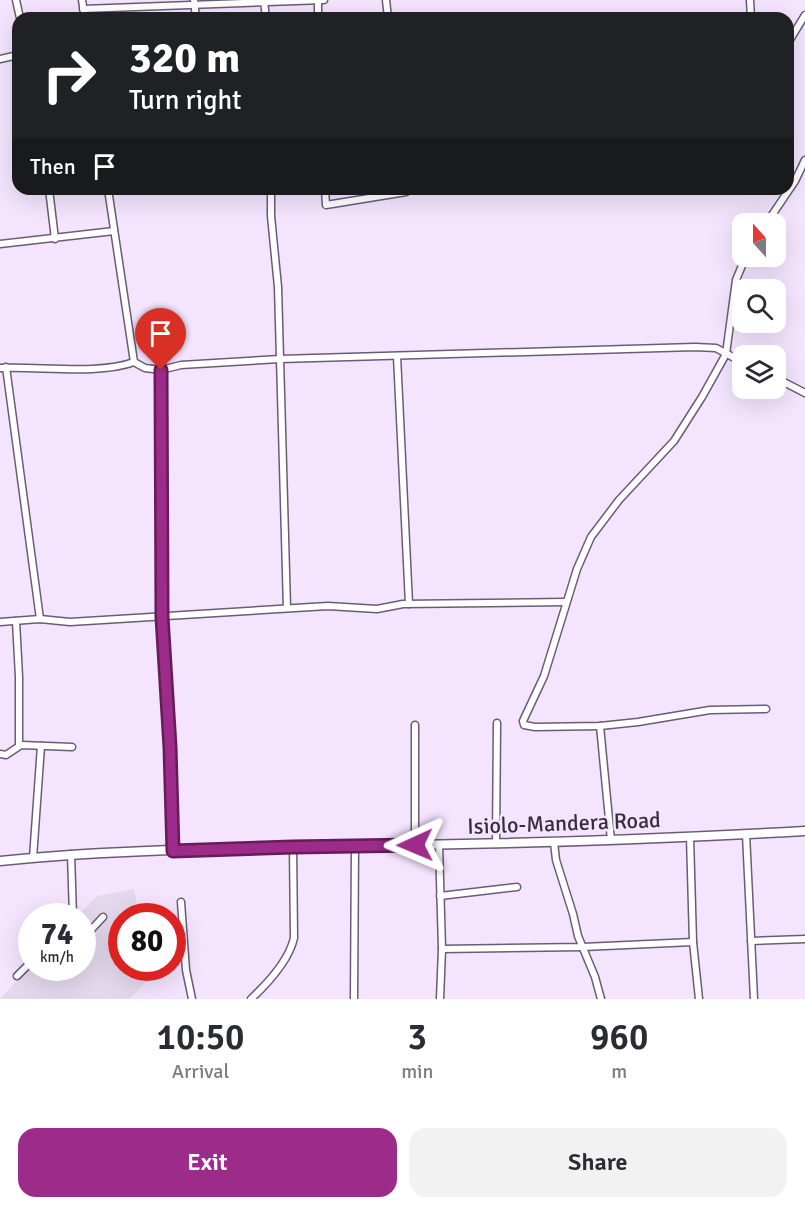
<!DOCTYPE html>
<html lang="en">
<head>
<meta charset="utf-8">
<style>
  body { margin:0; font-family:Signika,sans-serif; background:#f2f2f3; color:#2b2b33; height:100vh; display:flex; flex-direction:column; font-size:22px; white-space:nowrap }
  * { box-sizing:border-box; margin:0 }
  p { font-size:20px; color:#7c7c81 }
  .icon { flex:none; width:33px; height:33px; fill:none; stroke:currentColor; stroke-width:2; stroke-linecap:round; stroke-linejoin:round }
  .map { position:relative; height:999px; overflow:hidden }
  .details { display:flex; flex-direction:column; background:#fff; flex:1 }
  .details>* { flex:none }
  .top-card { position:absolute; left:12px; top:12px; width:782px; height:183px; border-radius:18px; box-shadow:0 6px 24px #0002; background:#202124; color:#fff; overflow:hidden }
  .needle { width:39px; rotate:339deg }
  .controls { position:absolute; left:732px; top:213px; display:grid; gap:12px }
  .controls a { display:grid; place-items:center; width:54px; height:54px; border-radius:12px; background:#fff; box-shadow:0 6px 24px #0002; font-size:30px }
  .speed { position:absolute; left:18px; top:903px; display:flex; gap:12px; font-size:30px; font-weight:700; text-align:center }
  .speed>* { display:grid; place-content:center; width:78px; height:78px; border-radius:50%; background:#fff; box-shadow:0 6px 24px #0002; line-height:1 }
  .speed small { font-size:15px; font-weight:400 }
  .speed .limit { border:9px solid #d22; background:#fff; color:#111 }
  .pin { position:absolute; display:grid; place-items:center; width:51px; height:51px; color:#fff; margin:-62px -26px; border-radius:50% 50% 50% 0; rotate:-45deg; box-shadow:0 0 6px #0007 }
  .pin .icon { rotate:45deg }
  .me { position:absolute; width:66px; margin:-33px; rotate:269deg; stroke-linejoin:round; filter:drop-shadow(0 0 4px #0008) }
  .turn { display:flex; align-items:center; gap:21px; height:126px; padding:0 18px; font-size:27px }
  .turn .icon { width:78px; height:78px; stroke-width:2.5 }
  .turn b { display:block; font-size:42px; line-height:51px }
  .then { display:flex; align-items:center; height:57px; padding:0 18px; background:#0003; gap:12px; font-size:22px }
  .eta { display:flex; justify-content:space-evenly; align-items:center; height:102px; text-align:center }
  .eta b { font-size:36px; font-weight:600; line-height:42px }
  .primary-button { display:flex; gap:12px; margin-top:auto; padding:12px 18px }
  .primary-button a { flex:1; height:69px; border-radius:18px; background:#9c2b89; color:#fff; font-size:24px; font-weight:600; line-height:69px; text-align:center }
  .primary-button a+a { background:#f2f2f3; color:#2b2b33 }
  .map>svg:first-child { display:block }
  .medical { fill:#e4d9ec }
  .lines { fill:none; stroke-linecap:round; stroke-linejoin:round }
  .minor-casing { stroke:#6c5b77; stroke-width:9 }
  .highway-casing { stroke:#6c5b77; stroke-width:11 }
  .minor { stroke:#fff; stroke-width:6 }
  .highway { stroke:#fff; stroke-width:8 }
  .route-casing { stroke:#651c59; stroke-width:15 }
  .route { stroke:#9c2b89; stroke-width:10 }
  .labels { text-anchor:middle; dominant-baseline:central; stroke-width:5; stroke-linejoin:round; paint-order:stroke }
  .street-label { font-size:22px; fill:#352e3a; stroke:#f4e4fe }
</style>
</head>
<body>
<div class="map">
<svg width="805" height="999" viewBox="0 0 805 999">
  <rect width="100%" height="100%" fill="#f4e4fe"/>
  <!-- medical -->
  <polygon class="medical" points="134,889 139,916 122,916 122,968 147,968 148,979 130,999 0,999 31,965 32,968 82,968 82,916 77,916 97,896"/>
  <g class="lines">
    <!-- minor casing -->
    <g class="minor-casing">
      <g id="minor">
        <polyline points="16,0 20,18"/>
        <polyline points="82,0 85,18"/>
        <polyline points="194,0 196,18"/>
        <polyline points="386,0 388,18"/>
        <polyline points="750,0 751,18"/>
        <polyline points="264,1 266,18"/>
        <polyline points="83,9 324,0"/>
        <polyline points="318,18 318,0"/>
        <polyline points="788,43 805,15"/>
        <polyline points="0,59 18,55"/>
        <polyline points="49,189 55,239"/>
        <polyline points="108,189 134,362"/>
        <polyline points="271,189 271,216 278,287 287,608"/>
        <polyline points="325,189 326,205 406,192 405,189"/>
        <polyline points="766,224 795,181 805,160"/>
        <polyline points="0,244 114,231"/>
        <polyline points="746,256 736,280 726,354 702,397 674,441 619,500 591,537 577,569 544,676 523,721 524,725 535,727 600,726 638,722 710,710 766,709"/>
        <polyline points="397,356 409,604"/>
        <polyline points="6,367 40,619"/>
        <path d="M 0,368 C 39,366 99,375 134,362 L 145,368 L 161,370 L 181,365 L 280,359 L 695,347 L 716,348 L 742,362"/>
        <polyline points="161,370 162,617 173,851"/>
        <polyline points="776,378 805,393"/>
        <polyline points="16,621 19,677 19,746"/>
        <polyline points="0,622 40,619 70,622 328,606 377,609 403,604 566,602"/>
        <polyline points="415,725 415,845"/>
        <polyline points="600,726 611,840"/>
        <polyline points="0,754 6,755 21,745 72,747"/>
        <polyline points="746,834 754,999"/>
        <polyline points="690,837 693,942 699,999"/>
        <polyline points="554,842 556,860 573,914 578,936 595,977 601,999"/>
        <polyline points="496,844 497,723"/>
        <polyline points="439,845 442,949 440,999"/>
        <polyline points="71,854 73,916"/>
        <polyline points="33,858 41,746"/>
        <polyline points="440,896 517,887"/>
        <polyline points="181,902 186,970 192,999"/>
        <polyline points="82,926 90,931 103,917"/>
        <polyline points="751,941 805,939"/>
        <polyline points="442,949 583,947 693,942"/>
        <polyline points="17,976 32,961"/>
        <path d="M 251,999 C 267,984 289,960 294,938 L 293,847"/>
        <polyline points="354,999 355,846"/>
      </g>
    </g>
    <!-- highway casing -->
    <g class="highway-casing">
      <path id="highway" d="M 0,861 C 138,847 277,848 416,845 C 546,843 675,838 805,831"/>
    </g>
    <!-- minor -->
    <use href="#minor" class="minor"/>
    <!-- highway -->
    <use href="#highway" class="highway"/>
  </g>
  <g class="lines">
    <!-- route casing -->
    <g class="route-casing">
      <polyline id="route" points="161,370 162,617 170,747 173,851 293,847 415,845"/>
    </g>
    <!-- route -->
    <use href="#route" class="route"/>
  </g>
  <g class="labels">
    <!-- street labels -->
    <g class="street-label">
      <text transform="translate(564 823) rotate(-2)">Isiolo-Mandera Road</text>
    </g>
  </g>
</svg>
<div class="controls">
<a><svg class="needle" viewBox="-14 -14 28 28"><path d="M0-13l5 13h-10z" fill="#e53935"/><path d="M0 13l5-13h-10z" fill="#7c7c81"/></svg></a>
<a><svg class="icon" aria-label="search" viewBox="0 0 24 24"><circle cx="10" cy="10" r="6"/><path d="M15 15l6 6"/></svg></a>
<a><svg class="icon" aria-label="layers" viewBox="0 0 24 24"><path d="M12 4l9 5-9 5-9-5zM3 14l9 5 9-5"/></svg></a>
</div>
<div class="speed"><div>74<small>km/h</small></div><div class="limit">80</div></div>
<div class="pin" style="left:161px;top:370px;background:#d93025"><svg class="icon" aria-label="arrive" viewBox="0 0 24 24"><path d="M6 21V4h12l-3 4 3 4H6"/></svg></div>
<svg class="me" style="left:415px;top:845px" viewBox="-20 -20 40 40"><path d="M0-17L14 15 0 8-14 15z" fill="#9c2b89" stroke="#fff" stroke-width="4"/></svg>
<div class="top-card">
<div class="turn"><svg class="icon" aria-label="right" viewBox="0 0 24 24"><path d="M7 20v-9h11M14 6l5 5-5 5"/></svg><div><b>320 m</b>Turn right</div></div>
<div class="then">Then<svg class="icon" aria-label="arrive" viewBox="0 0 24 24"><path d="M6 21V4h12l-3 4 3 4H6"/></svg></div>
</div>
</div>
<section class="details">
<div class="eta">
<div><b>10:50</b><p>Arrival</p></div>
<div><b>3</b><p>min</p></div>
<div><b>960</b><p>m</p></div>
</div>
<div class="primary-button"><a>Exit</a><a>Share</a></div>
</section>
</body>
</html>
